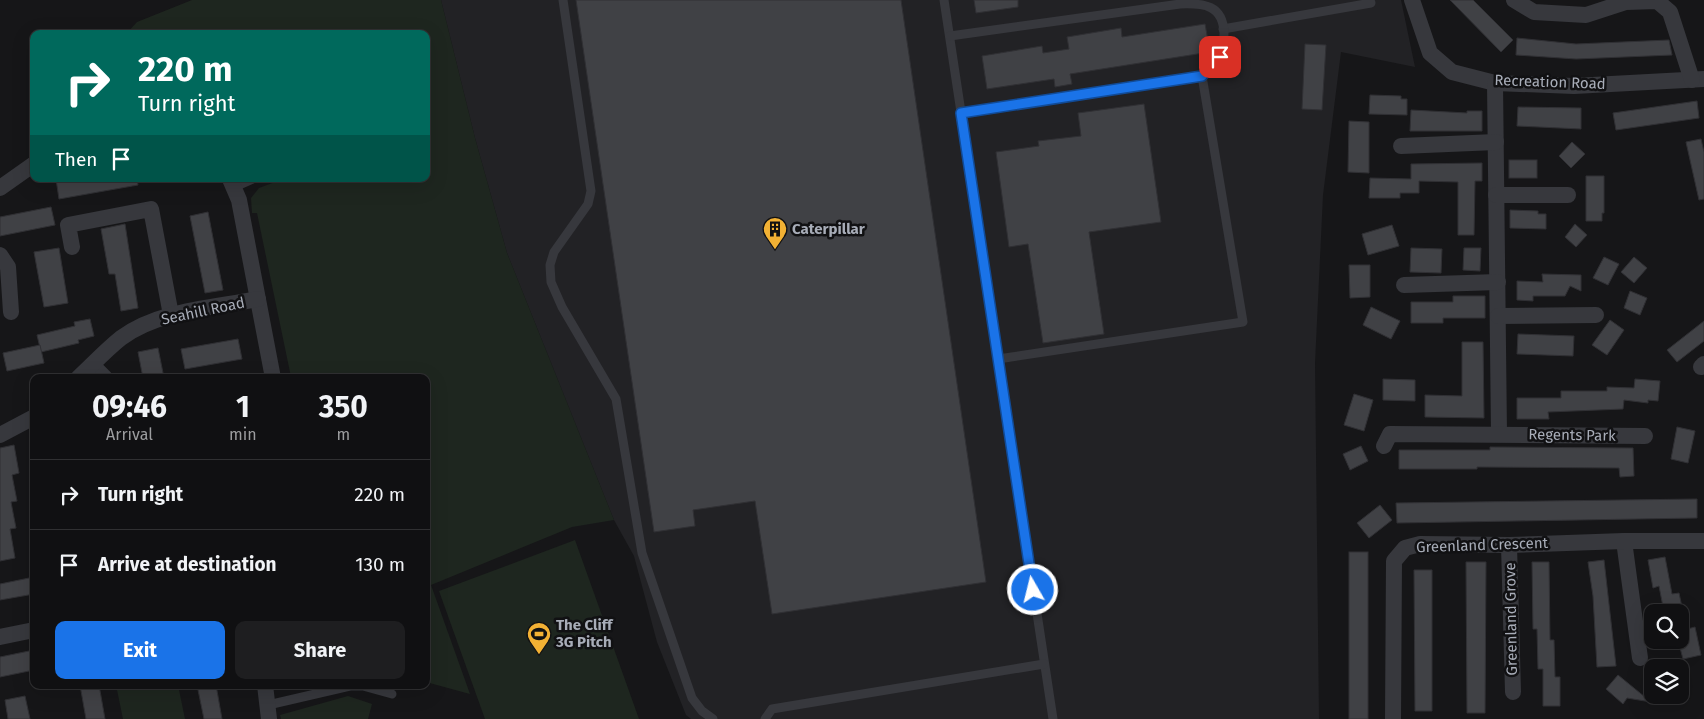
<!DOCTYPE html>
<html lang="en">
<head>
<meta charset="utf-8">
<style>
  body { margin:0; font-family:"Fira Sans",sans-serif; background:#1e1e20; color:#f1f3f6; height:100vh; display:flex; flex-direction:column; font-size:19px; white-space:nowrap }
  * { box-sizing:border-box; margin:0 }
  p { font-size:16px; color:#9c9d9f }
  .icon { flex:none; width:28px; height:28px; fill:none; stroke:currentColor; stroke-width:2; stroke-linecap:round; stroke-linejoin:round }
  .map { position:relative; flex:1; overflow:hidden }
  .drawer { position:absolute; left:30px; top:374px; width:400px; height:315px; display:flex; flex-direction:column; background:#101012; border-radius:10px; box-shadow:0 5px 20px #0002,0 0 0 1px #303032 }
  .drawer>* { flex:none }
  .banner { position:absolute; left:30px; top:30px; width:400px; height:152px; border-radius:10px; box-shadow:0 5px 20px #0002,0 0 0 1px #303032; background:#00695c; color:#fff; overflow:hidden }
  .buttons { position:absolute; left:1644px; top:604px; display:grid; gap:10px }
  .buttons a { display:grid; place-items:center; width:45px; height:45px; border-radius:10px; background:#101012; box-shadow:0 5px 20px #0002,0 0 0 1px #303032; font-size:25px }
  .pin { position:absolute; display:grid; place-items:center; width:42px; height:42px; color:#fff; margin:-21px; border-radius:10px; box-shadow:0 2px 8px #0006 }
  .me { position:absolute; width:55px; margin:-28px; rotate:352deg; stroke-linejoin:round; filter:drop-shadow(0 0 4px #0008) }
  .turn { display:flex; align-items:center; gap:18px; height:105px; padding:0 25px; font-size:22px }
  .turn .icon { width:65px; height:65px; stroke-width:2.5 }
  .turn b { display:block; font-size:35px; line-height:42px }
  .then { display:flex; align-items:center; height:48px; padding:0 25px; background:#0003; gap:10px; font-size:19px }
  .eta { display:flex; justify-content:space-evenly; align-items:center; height:85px; text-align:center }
  .eta b { font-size:30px; font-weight:700; line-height:35px }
  .cta { display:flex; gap:10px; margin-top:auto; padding:10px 25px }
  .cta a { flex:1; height:58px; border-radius:10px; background:#1a73e8; color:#fff; font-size:20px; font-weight:700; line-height:58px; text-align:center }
  .cta a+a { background:#1e1e20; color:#f1f3f6 }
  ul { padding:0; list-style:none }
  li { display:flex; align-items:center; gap:15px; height:70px; padding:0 25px; border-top:1px solid #303032 }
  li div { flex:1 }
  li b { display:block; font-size:19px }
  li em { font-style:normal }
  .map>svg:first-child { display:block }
  .built { fill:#222225 }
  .green { fill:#1e261f }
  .building { fill:#404145; stroke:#303034 }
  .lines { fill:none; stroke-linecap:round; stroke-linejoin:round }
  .lane { stroke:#37383d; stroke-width:9 }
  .street { stroke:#37383d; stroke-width:16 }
  .route-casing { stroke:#114b97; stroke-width:12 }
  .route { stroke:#1a73e8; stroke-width:9 }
  .labels { text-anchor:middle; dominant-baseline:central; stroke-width:5; stroke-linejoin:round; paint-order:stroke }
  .street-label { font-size:15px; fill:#a8adb8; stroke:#111113 }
  .poi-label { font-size:15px; font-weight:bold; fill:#a8adb8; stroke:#111113; text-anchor:start }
</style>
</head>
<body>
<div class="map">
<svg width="1704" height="719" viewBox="0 0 1704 719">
  <rect width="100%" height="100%" fill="#161618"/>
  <!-- built -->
  <polygon class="built" points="441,0 1401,0 1415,67 1341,52 1323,195 1315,363 1319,719 691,719 686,715 657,642 634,556 614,520 507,253 475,138"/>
  <!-- green -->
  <g class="green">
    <polygon points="192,0 441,0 475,138 507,253 614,520 572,527 431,585 470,694 426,682 426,378 291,377 257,213 252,213 251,198 259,188 283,179 426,179 426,34 126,34 137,22"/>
    <polygon points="575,540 639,719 485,719 439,591"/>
    <polygon points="116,685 178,685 185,719 123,719"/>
    <polygon points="348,696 372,704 368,719 281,719 280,715"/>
  </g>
  <!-- building -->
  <g class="building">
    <polygon points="576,0 901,0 986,582 772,614 755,501 693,510 695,526 654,532"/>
    <polygon points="974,0 1018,0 1018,7 976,13"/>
    <polygon points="1450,0 1473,0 1513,40 1501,52"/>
    <polygon points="1205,24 1210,52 1070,74 1072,84 1055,87 1054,79 987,89 982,56 1042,46 1043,53 1069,49 1067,37 1121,28 1122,37"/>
    <polygon points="1517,38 1576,44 1669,40 1672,55 1576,59 1516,55"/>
    <polygon points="1305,44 1326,45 1322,110 1302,109"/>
    <polygon points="1370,95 1401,96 1401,99 1407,99 1407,115 1369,114"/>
    <polygon points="1697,101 1699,118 1616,130 1613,113"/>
    <polygon points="1144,104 1161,222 1089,232 1104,334 1043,343 1028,244 1009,247 996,152 1039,146 1038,141 1081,136 1078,113"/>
    <polygon points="1518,107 1581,108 1581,129 1517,126"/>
    <polygon points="1411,110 1467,113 1467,111 1482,111 1482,131 1410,131"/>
    <polygon points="1349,121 1369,122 1369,173 1348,172"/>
    <polygon points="1701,139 1704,152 1704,199 1699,200 1686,142"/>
    <polygon points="1572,142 1585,154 1571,168 1559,156"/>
    <rect x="1509" y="160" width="28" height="18"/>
    <polygon points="1482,163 1482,181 1475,181 1474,235 1458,235 1458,182 1419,181 1419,193 1400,193 1400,198 1369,198 1370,178 1411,179 1411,164"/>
    <polygon points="1586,176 1604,176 1604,213 1602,213 1602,221 1586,221"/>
    <polygon points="56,179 137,179 138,185 59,199"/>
    <polygon points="51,207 55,225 0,236 0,217"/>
    <polygon points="1510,210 1538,211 1538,214 1546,214 1546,229 1510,228"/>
    <polygon points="208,212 223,290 205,293 190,216"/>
    <polygon points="125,224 138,308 121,311 115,274 109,274 101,229"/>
    <polygon points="1575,224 1587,235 1576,247 1565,237"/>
    <polygon points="1392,225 1399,246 1368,255 1362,234"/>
    <polygon points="59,248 68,303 44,307 34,252"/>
    <polygon points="1411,248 1442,249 1441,273 1410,272"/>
    <polygon points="1464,248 1481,248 1480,271 1463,270"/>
    <polygon points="1604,257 1619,264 1608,285 1593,278"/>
    <polygon points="1634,257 1647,268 1634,283 1621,272"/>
    <polygon points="1349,265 1370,265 1370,297 1350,298"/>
    <polygon points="1542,274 1581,275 1581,291 1570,286 1565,296 1533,296 1533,301 1517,300 1517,281 1543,282"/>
    <polygon points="1630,291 1647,298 1640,315 1624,308"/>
    <polygon points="1453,296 1485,296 1485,318 1443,318 1443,323 1411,323 1411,302 1453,302"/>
    <polygon points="1371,307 1400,321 1391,339 1363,325"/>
    <polygon points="90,319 94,336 78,340 79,343 41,352 37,335 75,326 74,322"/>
    <polygon points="1610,320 1624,330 1607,355 1592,345"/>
    <polygon points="1704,321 1704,341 1677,362 1667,350"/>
    <polygon points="1518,334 1574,336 1573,356 1517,354"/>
    <polygon points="238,339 242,359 185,369 181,349"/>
    <polygon points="1462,342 1483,342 1484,418 1425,417 1425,395 1462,396"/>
    <polygon points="40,345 44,363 7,371 3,353"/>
    <polygon points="158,348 164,378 143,378 138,352"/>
    <polygon points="1383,379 1415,380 1415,401 1383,400"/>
    <polygon points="1635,379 1660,381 1658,401 1648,400 1648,403 1624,400 1623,409 1548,412 1549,419 1517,419 1517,398 1561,398 1561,391 1607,391 1607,387 1634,388"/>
    <polygon points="1354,394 1373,400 1364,431 1344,425"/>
    <polygon points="1677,427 1695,431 1688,463 1671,459"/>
    <polygon points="14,445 19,473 12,475 17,501 11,502 16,528 10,529 15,558 0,561 0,448"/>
    <polygon points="1361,446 1368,461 1350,470 1343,454"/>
    <polygon points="1490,447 1633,448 1634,476 1620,477 1619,468 1477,467 1477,469 1399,469 1399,450 1490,450"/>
    <polygon points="1697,499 1697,518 1397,523 1396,503"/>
    <polygon points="1380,505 1392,520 1369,538 1357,523"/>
    <rect x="1349" y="552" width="19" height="167"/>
    <polygon points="1665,557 1672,594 1679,593 1683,612 1664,612 1659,586 1653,588 1648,560"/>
    <polygon points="1604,560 1616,666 1597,667 1593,596 1588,562"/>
    <polygon points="1466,562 1486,562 1485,713 1467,713"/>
    <polygon points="1532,562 1549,562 1550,640 1554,640 1555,677 1560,677 1560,706 1543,706 1543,669 1538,669 1537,629 1533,629"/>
    <polygon points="1414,570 1432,570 1432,711 1415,711"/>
    <polygon points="34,577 34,594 0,600 0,584"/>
    <polygon points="1695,627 1701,655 1683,659 1678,640 1680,631"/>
    <polygon points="34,650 34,670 0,677 0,657"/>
    <polygon points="1618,675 1651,702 1627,698 1623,704 1606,689"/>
    <polygon points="80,685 99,685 105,719 86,719"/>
    <polygon points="197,685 216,685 222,719 204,719"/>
    <polygon points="25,696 30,719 8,719 5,700"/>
  </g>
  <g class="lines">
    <!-- lane -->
    <g class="lane">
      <polyline points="563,0 591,191 588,204 554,252 550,265 551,282 562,307 616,399 642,553 692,698 702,711 713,719"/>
      <polyline points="944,0 1053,719"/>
      <polyline points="1223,29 1371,3 1370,0"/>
      <path d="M 950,36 L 1180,4 C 1204,3 1223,5 1224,33 C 1224,41 1223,49 1220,56 C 1216,63 1207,70 1202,76"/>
      <polyline points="961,113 1202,76 1243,322 998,359"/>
      <polyline points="235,187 253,179"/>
      <polyline points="268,705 350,686 363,686 392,694"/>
      <polyline points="765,719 772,709 1044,664"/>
    </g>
    <!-- street -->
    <g class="street">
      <polyline points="1412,0 1430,53 1452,72 1495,83 1574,86 1704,79"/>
      <polyline points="1514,0 1534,12 1586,15 1626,2 1657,1 1670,12 1692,80"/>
      <polyline points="1495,83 1499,434"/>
      <polyline points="1401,146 1496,142"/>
      <polyline points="230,179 239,200 273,378"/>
      <polyline points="0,188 34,164"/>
      <polyline points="1496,195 1568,195"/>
      <polyline points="72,247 68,225 151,209 171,315"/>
      <polyline points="0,255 8,267 11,312"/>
      <polyline points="1404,285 1498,282"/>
      <polyline points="1498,316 1596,315"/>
      <polyline points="92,365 105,378"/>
      <polyline points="1701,367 1704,364"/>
      <path d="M 78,378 C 92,365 106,350 121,338 C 159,310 213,308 258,299"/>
      <polyline points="0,435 34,417"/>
      <polyline points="1384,446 1390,434 1645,436"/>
      <polyline points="1624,541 1640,658"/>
      <polyline points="1509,545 1513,692"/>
      <polyline points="0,637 34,630"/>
      <polyline points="265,685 269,719"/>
      <polyline points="1393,719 1394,561 1405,548 1420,544 1509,545 1624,541 1704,541"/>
    </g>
  </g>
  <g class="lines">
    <!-- route casing -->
    <g class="route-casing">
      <polyline id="route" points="1033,590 961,113 1202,76 1220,57"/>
    </g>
    <!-- route -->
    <use href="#route" class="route"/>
  </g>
  <!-- icons -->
  <defs>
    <g id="building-pin" transform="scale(1.25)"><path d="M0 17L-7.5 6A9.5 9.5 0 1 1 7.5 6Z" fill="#f2b134" stroke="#111113"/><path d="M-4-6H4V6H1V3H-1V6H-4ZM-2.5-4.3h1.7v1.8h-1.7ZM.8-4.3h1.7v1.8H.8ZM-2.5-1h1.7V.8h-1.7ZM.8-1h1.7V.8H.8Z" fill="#111"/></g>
    <g id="stadium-pin" transform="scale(1.25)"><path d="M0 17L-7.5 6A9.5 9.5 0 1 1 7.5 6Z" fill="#f2b134" stroke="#111113"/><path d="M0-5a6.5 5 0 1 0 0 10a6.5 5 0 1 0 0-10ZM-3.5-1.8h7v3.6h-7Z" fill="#111"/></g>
  </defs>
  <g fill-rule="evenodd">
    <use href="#building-pin" x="775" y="229"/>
    <use href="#stadium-pin" x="539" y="634"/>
  </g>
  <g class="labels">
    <!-- street labels -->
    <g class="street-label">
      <text transform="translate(1550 82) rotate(2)">Recreation Road</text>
      <text transform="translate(203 311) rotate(-12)">Seahill Road</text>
      <text transform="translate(1572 435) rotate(1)">Regents Park</text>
      <text transform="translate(1482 545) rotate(-2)">Greenland Crescent</text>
      <text transform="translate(1511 619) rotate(-91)">Greenland Grove</text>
    </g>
    <!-- poi labels -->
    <g class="poi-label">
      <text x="792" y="229">Caterpillar</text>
      <text x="556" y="625">The Cliff<tspan x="556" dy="17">3G Pitch</tspan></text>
    </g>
  </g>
</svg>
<div class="buttons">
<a><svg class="icon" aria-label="search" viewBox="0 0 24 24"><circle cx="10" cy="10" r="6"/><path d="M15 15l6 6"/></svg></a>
<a><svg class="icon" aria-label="layers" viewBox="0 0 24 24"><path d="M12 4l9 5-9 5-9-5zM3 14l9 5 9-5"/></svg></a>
</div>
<div class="pin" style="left:1220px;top:57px;background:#d93025"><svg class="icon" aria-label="arrive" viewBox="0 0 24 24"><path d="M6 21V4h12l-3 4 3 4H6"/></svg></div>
<svg class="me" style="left:1033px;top:590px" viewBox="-20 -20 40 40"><circle r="17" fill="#1a73e8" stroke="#fff" stroke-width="3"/><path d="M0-11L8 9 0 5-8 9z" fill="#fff"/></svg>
<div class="banner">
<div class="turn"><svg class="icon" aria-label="right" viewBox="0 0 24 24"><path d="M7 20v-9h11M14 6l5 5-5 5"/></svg><div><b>220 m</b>Turn right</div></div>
<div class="then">Then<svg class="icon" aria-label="arrive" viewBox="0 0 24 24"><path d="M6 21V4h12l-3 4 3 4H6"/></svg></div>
</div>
<section class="drawer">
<div class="eta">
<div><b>09:46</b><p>Arrival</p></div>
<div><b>1</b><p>min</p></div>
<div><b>350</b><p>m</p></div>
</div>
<ul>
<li><svg class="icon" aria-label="right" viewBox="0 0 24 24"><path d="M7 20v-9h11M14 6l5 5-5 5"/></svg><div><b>Turn right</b></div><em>220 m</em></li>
<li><svg class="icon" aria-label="arrive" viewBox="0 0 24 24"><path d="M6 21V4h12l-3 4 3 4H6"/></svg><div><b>Arrive at destination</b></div><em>130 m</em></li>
</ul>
<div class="cta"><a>Exit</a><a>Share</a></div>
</section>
</div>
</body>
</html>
